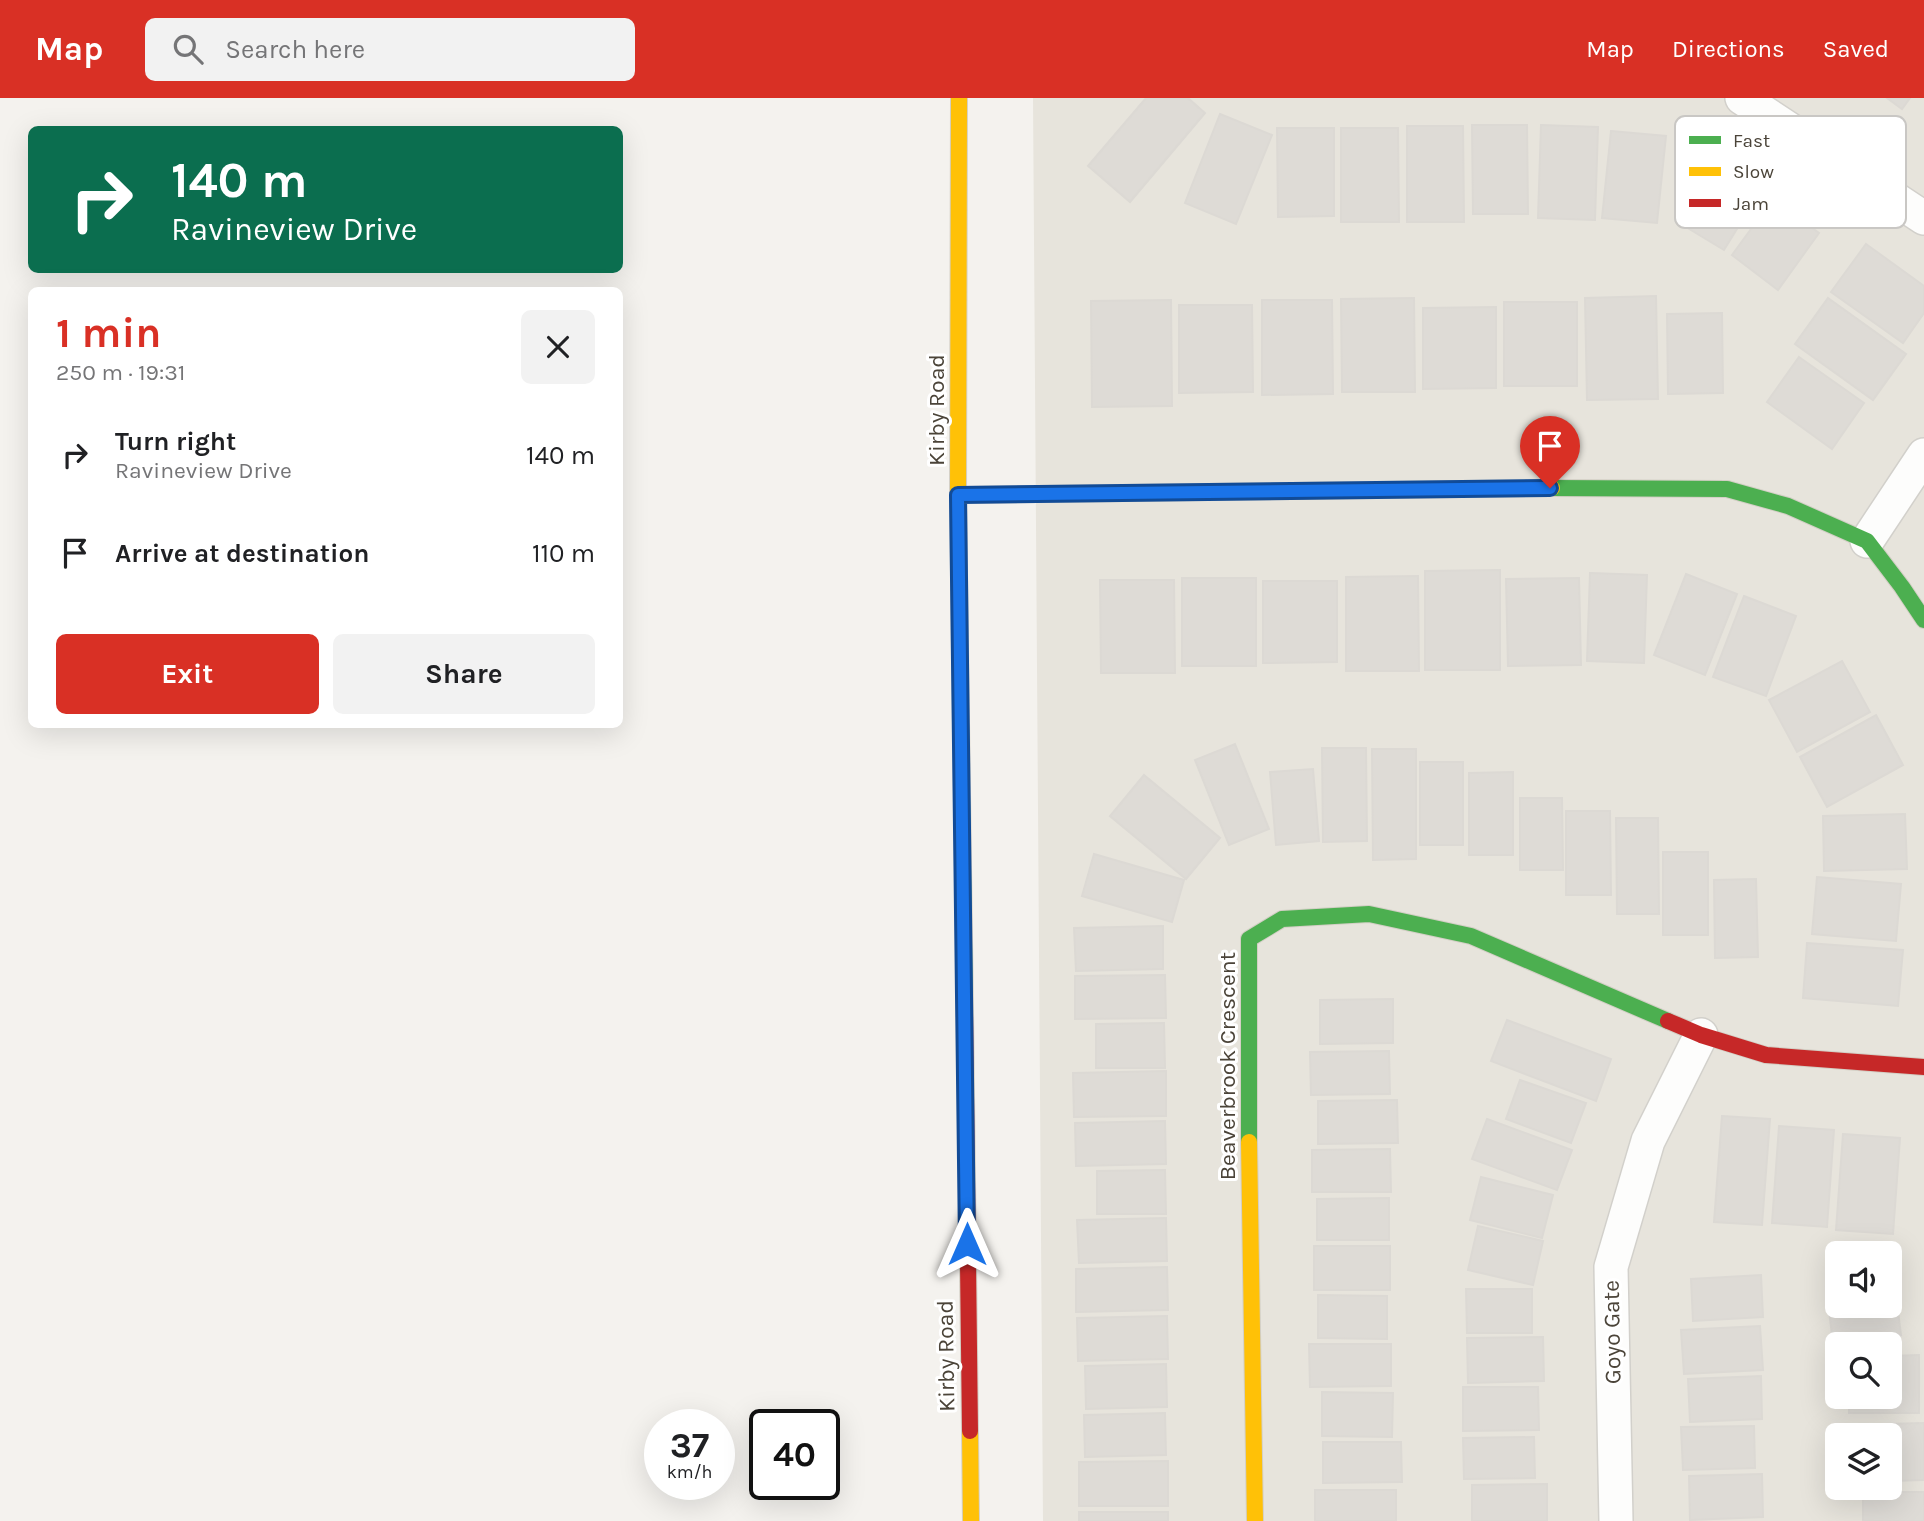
<!DOCTYPE html>
<html lang="en">
<head>
<meta charset="utf-8">
<style>
  body { margin:0; font-family:Karla,sans-serif; background:#f2f2f2; color:#202124; height:100vh; display:flex; flex-direction:column; font-size:26px; white-space:nowrap }
  * { box-sizing:border-box; margin:0 }
  p { font-size:23px; color:#757577 }
  .icon { flex:none; width:38px; height:38px; fill:none; stroke:currentColor; stroke-width:2; stroke-linecap:round; stroke-linejoin:round }
  .map { position:relative; flex:1; overflow:hidden }
  .panel { position:absolute; left:28px; top:189px; width:595px; height:441px; display:flex; flex-direction:column; background:#fff; border-radius:10px; box-shadow:0 7px 28px #0002 }
  .panel>* { flex:none }
  .banner { position:absolute; left:28px; top:28px; width:595px; height:147px; border-radius:10px; box-shadow:0 7px 28px #0002; background:#0b6e4f; color:#fff; overflow:hidden }
  .controls { position:absolute; left:1825px; top:1143px; display:grid; gap:14px }
  .controls a { display:grid; place-items:center; width:77px; height:77px; border-radius:10px; background:#fff; box-shadow:0 7px 28px #0002; font-size:35px }
  .speed { position:absolute; left:644px; top:1311px; display:flex; gap:14px; font-size:35px; font-weight:700; text-align:center }
  .speed>* { display:grid; place-content:center; width:91px; height:91px; border-radius:50%; background:#fff; box-shadow:0 7px 28px #0002; line-height:1 }
  .speed small { font-size:18px; font-weight:400 }
  .speed .limit { border:4px solid #111; border-radius:10px; background:#fff; color:#111 }
  .pin { position:absolute; display:grid; place-items:center; width:60px; height:60px; color:#fff; margin:-72px -30px; border-radius:50% 50% 50% 0; rotate:-45deg; box-shadow:0 0 7px #0007 }
  .pin .icon { rotate:45deg }
  .me { position:absolute; width:77px; margin:-38px; rotate:0deg; stroke-linejoin:round; filter:drop-shadow(0 0 5px #0008) }
  .turn { display:flex; align-items:center; gap:24px; height:147px; padding:0 28px; font-size:32px }
  .turn .icon { width:91px; height:91px; stroke-width:2.5 }
  .turn b { display:block; font-size:49px; line-height:60px }
  .round { display:grid; place-items:center; flex:none; width:74px; height:74px; border-radius:10px; background:#f2f2f2 }
  .headline { display:flex; align-items:center; justify-content:space-between; height:119px; padding:0 28px }
  h1 { font-size:42px; font-weight:700; line-height:52px; color:#d93025 }
  .action { display:flex; gap:14px; margin-top:auto; padding:14px 28px }
  .action a { flex:1; height:80px; border-radius:10px; background:#d93025; color:#fff; font-size:28px; font-weight:700; line-height:80px; text-align:center }
  .action a+a { background:#f2f2f2; color:#202124 }
  ul { padding:0; list-style:none }
  li { display:flex; align-items:center; gap:21px; height:98px; padding:0 28px }
  li div { flex:1 }
  li b { display:block; font-size:26px }
  li em { font-style:normal }
  header { display:flex; align-items:center; gap:42px; box-sizing:border-box; height:98px; padding:0 35px; background:#d93025; color:#fff }
  header strong { font-size:33px }
  nav { display:flex; gap:38px; margin-inline-start:auto; font-size:24px }
  .search { width:490px; height:63px; background:#f2f2f2; display:flex; align-items:center; gap:18px; box-sizing:border-box; padding:0 24px; border-radius:10px; color:#757577; font-size:26px }
  .map>svg:first-child { display:block }
  .residential { fill:#e7e4dc; fill-rule:evenodd }
  .building { fill:#dedbd6; stroke:#dcd9d4; stroke-width:2 }
  .lines { fill:none; stroke-linecap:round; stroke-linejoin:round }
  .street-casing { stroke:#d2d0cb; stroke-width:36 }
  .fast-casing { stroke:#d3cfc5; stroke-width:18 }
  .slow-casing { stroke:#d3cfc5; stroke-width:18 }
  .jam-casing { stroke:#d3cfc5; stroke-width:18 }
  .street { stroke:#fdfdfc; stroke-width:33 }
  .fast { stroke:#4caf50; stroke-width:16 }
  .slow { stroke:#ffc107; stroke-width:16 }
  .jam { stroke:#c62828; stroke-width:16 }
  .route-casing { stroke:#114b97; stroke-width:18 }
  .route { stroke:#1a73e8; stroke-width:12 }
  .labels { text-anchor:middle; dominant-baseline:central; stroke-width:6; stroke-linejoin:round; paint-order:stroke }
  .street-label { font-size:23px; fill:#4b4439; stroke:#fff }
  .key { fill:#fff; stroke:#c9c7c4; stroke-width:2 }
  .key-label { font-size:19px; fill:#4b4439 }
</style>
</head>
<body>
<header>
<strong>Map</strong>
<div class="search"><svg class="icon" aria-label="search" viewBox="0 0 24 24"><circle cx="10" cy="10" r="6"/><path d="M15 15l6 6"/></svg>Search here</div>
<nav><a>Map</a><a>Directions</a><a>Saved</a></nav>
</header>
<div class="map">
<svg width="1924" height="1423" viewBox="0 0 1924 1423">
  <rect width="100%" height="100%" fill="#f4f2ee"/>
  <!-- residential -->
  <path class="residential" d="M 1033,0 L 1924,0 L 1924,1423 L 1043,1423 ZM 1838,1155 L 1890,1155 L 1890,1208 L 1838,1208 ZM 1838,1246 L 1890,1246 L 1890,1298 L 1838,1298 ZM 1838,1337 L 1890,1337 L 1890,1390 L 1838,1390 Z"/>
  <!-- building -->
  <g class="building">
    <polygon points="1146,0 1188,0 1205,15 1130,104 1088,68"/>
    <polygon points="1887,0 1910,0 1902,11"/>
    <polygon points="1220,16 1272,37 1236,126 1185,105"/>
    <polygon points="1472,27 1527,27 1528,116 1473,116"/>
    <polygon points="1541,27 1598,29 1595,122 1538,120"/>
    <polygon points="1407,28 1463,28 1464,124 1407,124"/>
    <polygon points="1277,30 1334,30 1334,118 1278,119"/>
    <polygon points="1341,30 1398,30 1399,124 1341,124"/>
    <polygon points="1611,33 1666,38 1657,125 1602,120"/>
    <polygon points="1713,63 1761,92 1724,152 1676,123"/>
    <polygon points="1773,101 1819,135 1778,192 1732,157"/>
    <polygon points="1866,146 1924,188 1924,215 1903,245 1831,194"/>
    <polygon points="1656,198 1658,301 1587,302 1585,200"/>
    <polygon points="1414,200 1415,294 1342,294 1341,201"/>
    <polygon points="1828,200 1906,256 1873,302 1795,246"/>
    <polygon points="1171,202 1172,308 1092,309 1091,203"/>
    <polygon points="1262,202 1332,202 1333,296 1262,297"/>
    <rect x="1504" y="204" width="73" height="84"/>
    <polygon points="1179,207 1252,207 1253,294 1179,295"/>
    <polygon points="1496,209 1496,290 1423,291 1423,210"/>
    <polygon points="1722,215 1723,295 1668,296 1667,216"/>
    <polygon points="1799,259 1864,305 1832,351 1767,304"/>
    <polygon points="1500,472 1500,572 1425,572 1425,473"/>
    <polygon points="1590,475 1647,477 1644,565 1587,563"/>
    <polygon points="1686,476 1737,496 1705,577 1654,557"/>
    <polygon points="1418,478 1419,573 1346,573 1346,479"/>
    <rect x="1182" y="480" width="74" height="88"/>
    <polygon points="1579,480 1581,567 1508,568 1506,481"/>
    <polygon points="1100,482 1174,482 1175,575 1101,575"/>
    <polygon points="1263,483 1337,483 1337,564 1263,565"/>
    <polygon points="1744,498 1796,518 1766,598 1713,579"/>
    <polygon points="1842,563 1870,614 1797,654 1769,602"/>
    <polygon points="1876,617 1903,667 1827,709 1800,659"/>
    <polygon points="1235,646 1269,731 1229,747 1195,662"/>
    <polygon points="1322,650 1366,650 1367,743 1323,744"/>
    <polygon points="1372,651 1416,651 1416,761 1373,762"/>
    <rect x="1420" y="664" width="43" height="83"/>
    <polygon points="1313,671 1319,743 1276,747 1270,674"/>
    <polygon points="1513,674 1513,757 1469,757 1469,675"/>
    <polygon points="1144,677 1220,740 1186,781 1110,718"/>
    <polygon points="1520,700 1562,700 1563,772 1520,772"/>
    <polygon points="1566,713 1610,713 1611,797 1566,797"/>
    <polygon points="1905,716 1907,771 1824,773 1823,718"/>
    <polygon points="1616,720 1658,720 1659,816 1617,816"/>
    <rect x="1663" y="754" width="45" height="83"/>
    <polygon points="1094,756 1184,782 1172,824 1082,798"/>
    <polygon points="1817,779 1901,786 1896,843 1812,836"/>
    <polygon points="1756,781 1758,859 1715,860 1714,782"/>
    <polygon points="1163,828 1163,871 1076,873 1074,830"/>
    <polygon points="1807,845 1903,852 1898,908 1803,900"/>
    <polygon points="1165,877 1166,920 1075,921 1075,878"/>
    <polygon points="1393,901 1393,945 1320,946 1320,902"/>
    <polygon points="1507,922 1611,961 1596,1003 1491,963"/>
    <polygon points="1164,925 1165,970 1096,970 1096,926"/>
    <polygon points="1389,953 1390,996 1311,997 1310,954"/>
    <polygon points="1166,973 1166,1018 1074,1019 1073,975"/>
    <polygon points="1520,982 1586,1005 1571,1045 1506,1021"/>
    <polygon points="1397,1002 1398,1045 1318,1046 1318,1003"/>
    <polygon points="1722,1018 1770,1021 1762,1127 1714,1124"/>
    <polygon points="1487,1021 1572,1052 1557,1092 1472,1061"/>
    <polygon points="1165,1023 1166,1066 1076,1068 1075,1025"/>
    <polygon points="1779,1028 1834,1032 1827,1129 1772,1125"/>
    <polygon points="1843,1036 1900,1040 1893,1136 1836,1132"/>
    <polygon points="1390,1051 1391,1094 1312,1094 1312,1052"/>
    <polygon points="1165,1072 1166,1116 1097,1116 1097,1073"/>
    <polygon points="1481,1079 1553,1097 1542,1140 1470,1122"/>
    <polygon points="1389,1100 1389,1142 1317,1142 1317,1101"/>
    <polygon points="1166,1120 1167,1163 1079,1165 1077,1122"/>
    <polygon points="1478,1128 1543,1143 1533,1187 1468,1172"/>
    <rect x="1314" y="1148" width="76" height="44"/>
    <polygon points="1167,1169 1168,1212 1076,1214 1076,1171"/>
    <polygon points="1761,1177 1763,1219 1693,1223 1691,1181"/>
    <polygon points="1894,1181 1901,1237 1833,1245 1826,1189 1838,1188 1838,1208 1890,1208 1890,1182"/>
    <polygon points="1466,1191 1532,1191 1532,1235 1467,1235"/>
    <polygon points="1318,1197 1387,1198 1387,1241 1318,1240"/>
    <polygon points="1167,1218 1168,1261 1078,1263 1077,1220"/>
    <polygon points="1760,1228 1763,1272 1684,1276 1681,1232"/>
    <polygon points="1543,1239 1544,1283 1468,1285 1467,1240"/>
    <polygon points="1309,1246 1391,1246 1391,1288 1310,1289"/>
    <polygon points="1919,1257 1919,1315 1849,1315 1849,1298 1890,1298 1890,1258"/>
    <polygon points="1166,1266 1167,1309 1086,1311 1085,1268"/>
    <polygon points="1761,1278 1762,1321 1690,1324 1688,1281"/>
    <polygon points="1463,1289 1538,1289 1539,1332 1463,1333"/>
    <polygon points="1322,1294 1393,1295 1392,1339 1322,1338"/>
    <polygon points="1165,1315 1166,1357 1085,1359 1084,1317"/>
    <polygon points="1924,1325 1924,1382 1890,1383 1890,1337 1847,1337 1847,1327"/>
    <polygon points="1754,1328 1755,1370 1683,1372 1681,1329"/>
    <polygon points="1534,1339 1535,1380 1464,1381 1463,1340"/>
    <polygon points="1323,1344 1401,1344 1402,1384 1323,1385"/>
    <polygon points="1168,1363 1168,1408 1079,1408 1079,1364"/>
    <polygon points="1762,1376 1763,1419 1690,1422 1689,1378"/>
    <polygon points="1547,1386 1547,1423 1472,1423 1472,1387"/>
    <rect x="1315" y="1392" width="81" height="31"/>
    <rect x="1863" y="1394" width="61" height="29"/>
    <rect x="1079" y="1414" width="89" height="9"/>
  </g>
  <g class="lines">
    <!-- street casing -->
    <g class="street-casing">
      <g id="street">
        <polyline points="1742,0 1924,120"/>
        <polyline points="1867,443 1924,357"/>
        <polyline points="1616,1423 1611,1169 1648,1043 1701,937"/>
      </g>
    </g>
    <!-- fast casing -->
    <g class="fast-casing">
      <g id="fast">
        <polyline points="1552,390 1727,391 1788,408 1867,443 1902,489 1924,522"/>
        <polyline points="960,552 965,914"/>
        <polyline points="1249,1044 1249,841 1282,821 1369,816 1471,838 1668,923"/>
      </g>
    </g>
    <!-- slow casing -->
    <g class="slow-casing">
      <g id="slow">
        <polyline points="959,0 958,397 960,552"/>
        <polyline points="958,397 1552,390"/>
        <polyline points="1249,1044 1255,1423"/>
        <polyline points="970,1333 971,1423"/>
      </g>
    </g>
    <!-- jam casing -->
    <g class="jam-casing">
      <g id="jam">
        <polyline points="965,914 970,1333"/>
        <polyline points="1668,923 1701,937 1766,957 1924,969"/>
      </g>
    </g>
    <!-- street -->
    <use href="#street" class="street"/>
    <!-- fast -->
    <use href="#fast" class="fast"/>
    <!-- slow -->
    <use href="#slow" class="slow"/>
    <!-- jam -->
    <use href="#jam" class="jam"/>
  </g>
  <g class="lines">
    <!-- route casing -->
    <g class="route-casing">
      <polyline id="route" points="967,1146 958,397 1550,390"/>
    </g>
    <!-- route -->
    <use href="#route" class="route"/>
  </g>
  <g class="labels">
    <!-- street labels -->
    <g class="street-label">
      <text transform="translate(936 312) rotate(-90)">Kirby Road</text>
      <text transform="translate(1227 968) rotate(-90)">Beaverbrook Crescent</text>
      <text transform="translate(1612 1234) rotate(-91)">Goyo Gate</text>
      <text transform="translate(946 1258) rotate(-91)">Kirby Road</text>
    </g>
  </g>
  <!-- legend -->
  <rect x="1675" y="18" width="231" height="112" rx="10" class="key"/>
  <rect x="1689" y="38" width="32" height="8" fill="#4caf50"/>
  <rect x="1689" y="69" width="32" height="9" fill="#ffc107"/>
  <rect x="1689" y="101" width="32" height="8" fill="#c62828"/>
  <g class="key-label">
    <text x="1733" y="49">Fast</text>
    <text x="1733" y="80">Slow</text>
    <text x="1733" y="112">Jam</text>
  </g>
</svg>
<div class="controls">
<a><svg class="icon" aria-label="sound" viewBox="0 0 24 24"><path d="M4 9h4l5-4v14l-5-4H4zM17 9q2 3 0 6"/></svg></a>
<a><svg class="icon" aria-label="search" viewBox="0 0 24 24"><circle cx="10" cy="10" r="6"/><path d="M15 15l6 6"/></svg></a>
<a><svg class="icon" aria-label="layers" viewBox="0 0 24 24"><path d="M12 4l9 5-9 5-9-5zM3 14l9 5 9-5"/></svg></a>
</div>
<div class="speed"><div>37<small>km/h</small></div><div class="limit">40</div></div>
<div class="pin" style="left:1550px;top:390px;background:#d93025"><svg class="icon" aria-label="arrive" viewBox="0 0 24 24"><path d="M6 21V4h12l-3 4 3 4H6"/></svg></div>
<svg class="me" style="left:967px;top:1146px" viewBox="-20 -20 40 40"><path d="M0-17L14 15 0 8-14 15z" fill="#1a73e8" stroke="#fff" stroke-width="4"/></svg>
<div class="banner">
<div class="turn"><svg class="icon" aria-label="right" viewBox="0 0 24 24"><path d="M7 20v-9h11M14 6l5 5-5 5"/></svg><div><b>140 m</b>Ravineview Drive</div></div>
</div>
<section class="panel">
<div class="headline"><div><h1>1 min</h1><p>250 m · 19:31</p></div><a class="round"><svg class="icon" aria-label="close" viewBox="0 0 24 24"><path d="M6 6l12 12M18 6L6 18"/></svg></a></div>
<ul>
<li><svg class="icon" aria-label="right" viewBox="0 0 24 24"><path d="M7 20v-9h11M14 6l5 5-5 5"/></svg><div><b>Turn right</b><p>Ravineview Drive</p></div><em>140 m</em></li>
<li><svg class="icon" aria-label="arrive" viewBox="0 0 24 24"><path d="M6 21V4h12l-3 4 3 4H6"/></svg><div><b>Arrive at destination</b></div><em>110 m</em></li>
</ul>
<div class="action"><a>Exit</a><a>Share</a></div>
</section>
</div>
</body>
</html>
